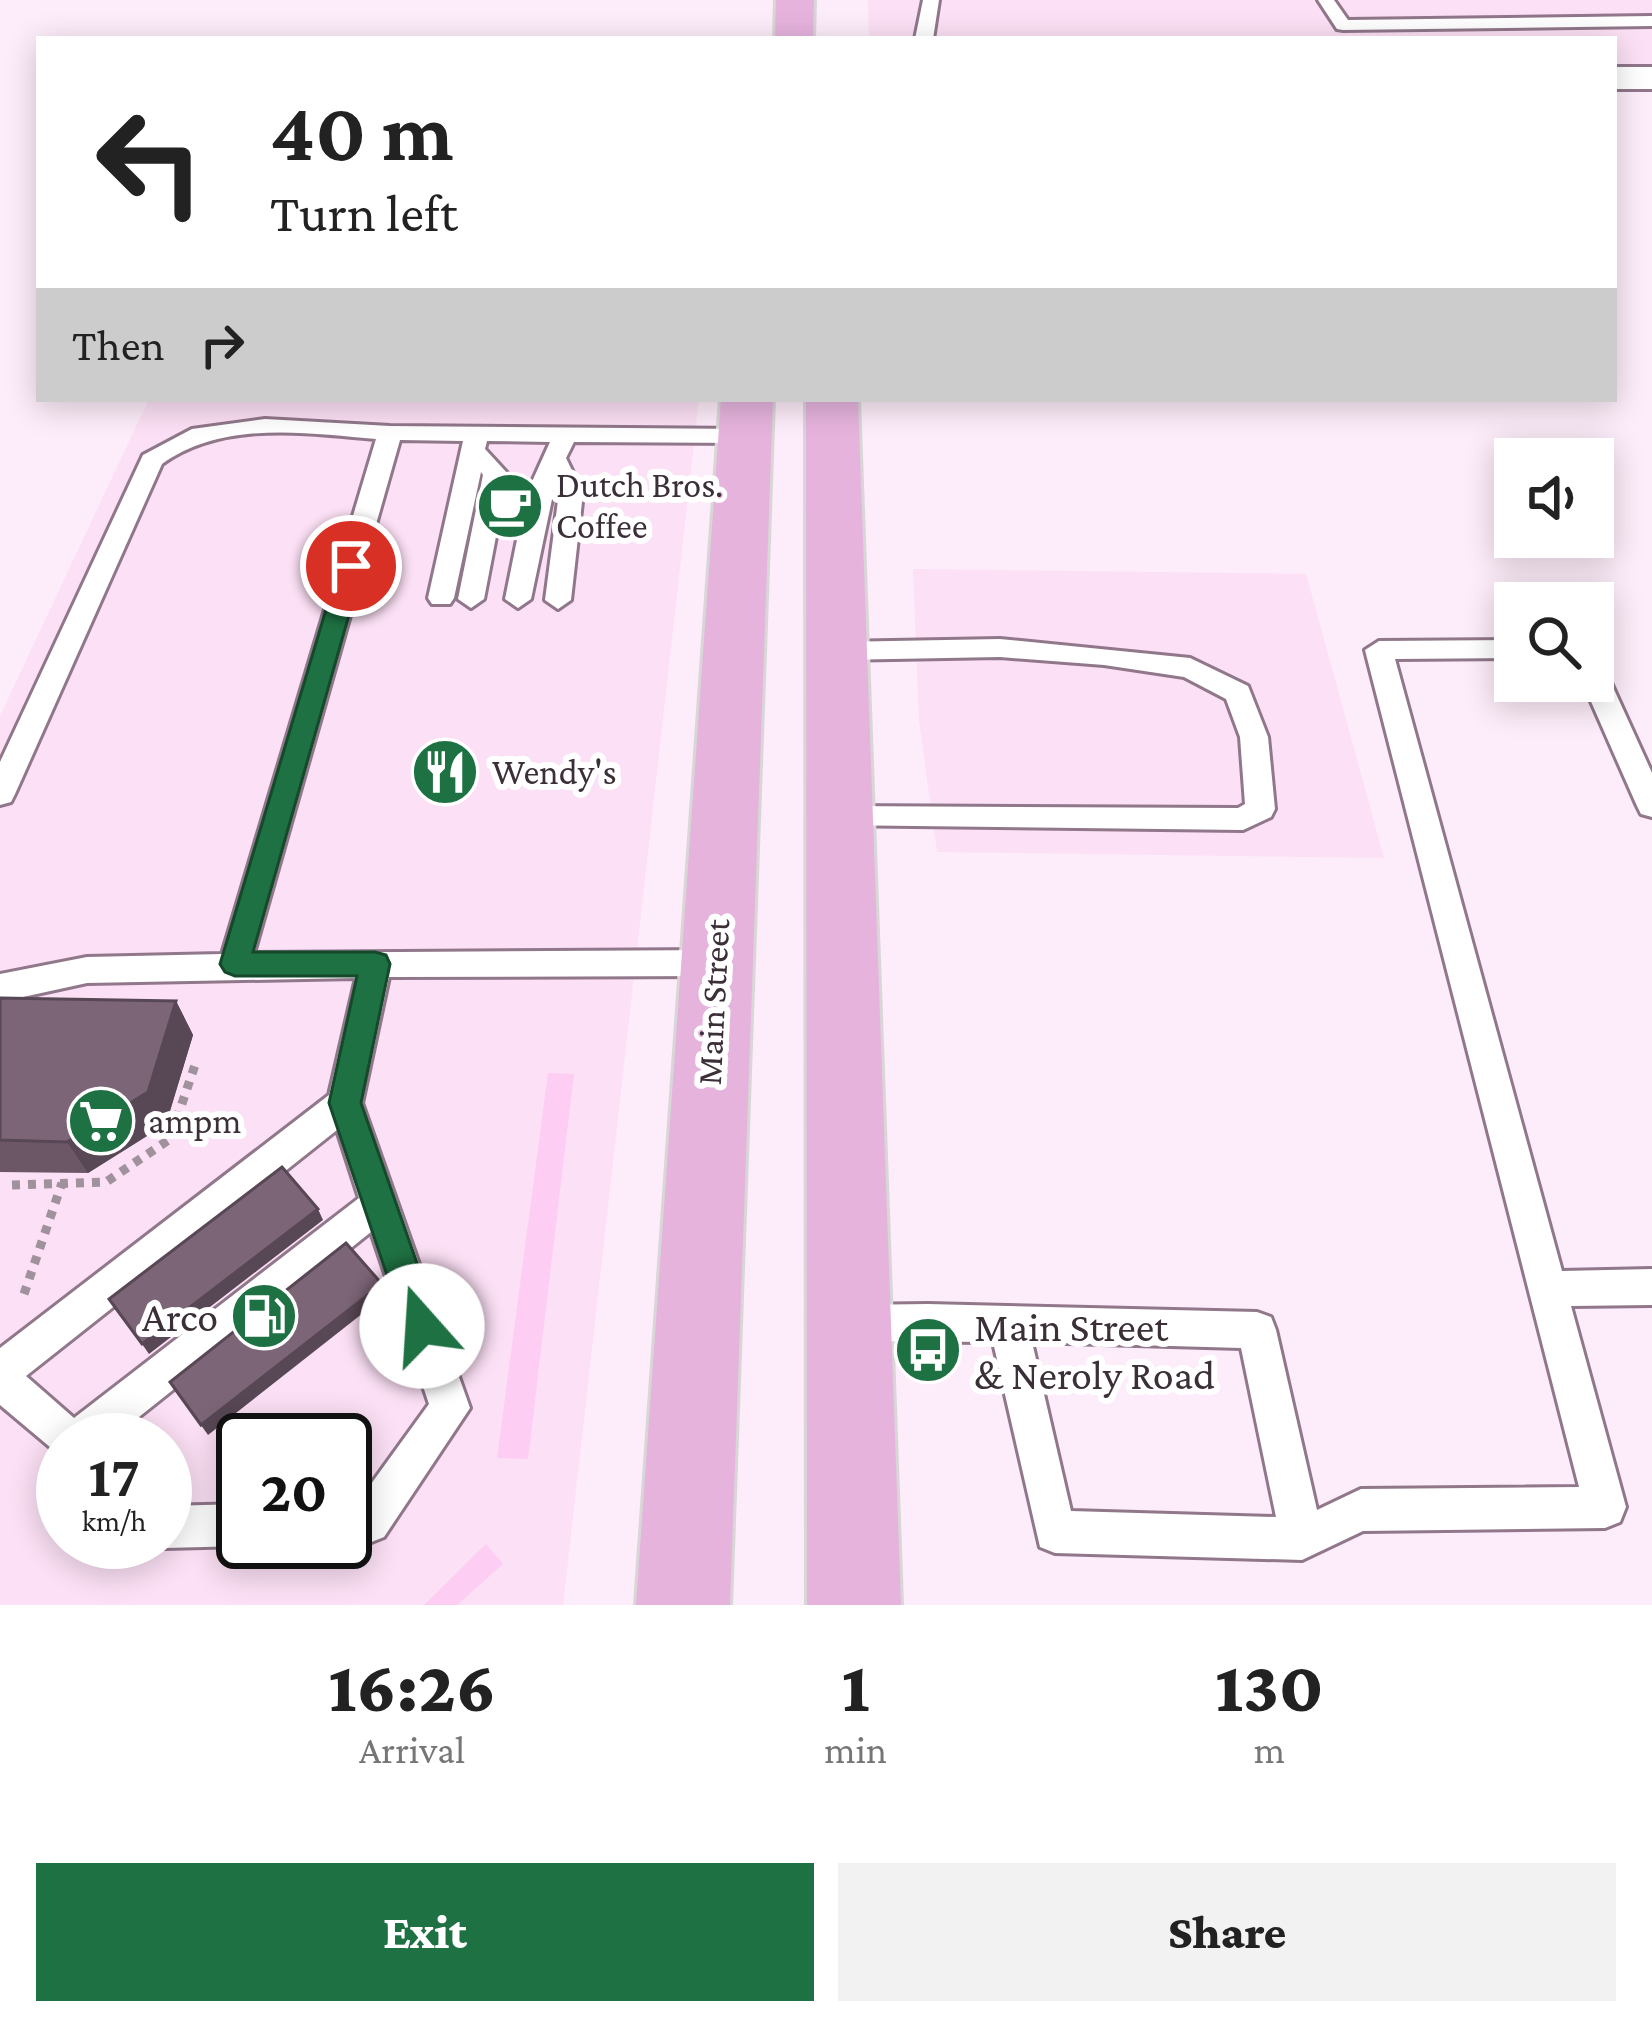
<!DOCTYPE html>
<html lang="en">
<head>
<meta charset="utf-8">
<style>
  body { margin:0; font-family:"Crimson Pro",serif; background:#f2f2f2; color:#222; height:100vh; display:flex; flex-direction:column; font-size:45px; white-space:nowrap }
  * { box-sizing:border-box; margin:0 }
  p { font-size:39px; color:#767676 }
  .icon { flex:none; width:66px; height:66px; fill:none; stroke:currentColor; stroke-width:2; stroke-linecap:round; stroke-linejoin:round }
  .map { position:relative; height:1605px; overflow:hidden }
  .drawer { display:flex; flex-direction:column; background:#fff; flex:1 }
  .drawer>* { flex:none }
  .top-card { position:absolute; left:36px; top:36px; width:1581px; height:366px; border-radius:0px; box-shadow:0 6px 30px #0003; background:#fff; color:#222; overflow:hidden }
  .fabs { position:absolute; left:1494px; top:438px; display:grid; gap:24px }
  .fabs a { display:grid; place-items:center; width:120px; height:120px; border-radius:0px; background:#fff; box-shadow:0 6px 30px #0003; font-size:60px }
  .speed { position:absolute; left:36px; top:1413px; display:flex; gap:24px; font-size:60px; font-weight:700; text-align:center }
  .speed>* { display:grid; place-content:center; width:156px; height:156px; border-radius:50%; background:#fff; box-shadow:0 6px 30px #0003; line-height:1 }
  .speed small { font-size:30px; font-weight:400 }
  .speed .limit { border:6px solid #111; border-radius:18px; background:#fff; color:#111 }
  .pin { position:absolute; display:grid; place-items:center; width:102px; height:102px; color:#fff; margin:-51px; border:6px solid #fff; border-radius:50%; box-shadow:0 3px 12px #0007 }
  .me { position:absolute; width:132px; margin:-66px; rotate:341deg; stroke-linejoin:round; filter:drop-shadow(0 0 9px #0008) }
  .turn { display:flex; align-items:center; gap:42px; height:252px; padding:0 36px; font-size:54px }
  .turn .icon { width:156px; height:156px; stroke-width:2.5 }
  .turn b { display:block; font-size:84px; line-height:102px }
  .then { display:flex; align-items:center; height:114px; padding:0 36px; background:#0003; gap:24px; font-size:45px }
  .eta { display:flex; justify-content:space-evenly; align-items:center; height:204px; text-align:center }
  .eta b { font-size:72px; font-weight:800; line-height:84px }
  .action { display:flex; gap:24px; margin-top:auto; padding:24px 36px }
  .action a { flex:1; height:138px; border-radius:0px; background:#1e7142; color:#fff; font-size:48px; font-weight:800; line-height:138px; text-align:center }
  .action a+a { background:#f2f2f2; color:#222 }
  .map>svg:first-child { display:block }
  .built { fill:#fce0f5; fill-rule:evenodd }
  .green { fill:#fecdf3 }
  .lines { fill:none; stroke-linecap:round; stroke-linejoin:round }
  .lane-casing { stroke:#90778a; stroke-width:6 }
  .street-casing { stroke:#90778a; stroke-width:6 }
  .primary-casing { stroke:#d8d6d7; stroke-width:6 }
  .path { stroke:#a0929d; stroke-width:9; stroke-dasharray:8 8; stroke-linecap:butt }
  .lane { fill:#fff; fill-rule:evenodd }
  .street { fill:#fff; fill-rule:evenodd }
  .primary { fill:#e6b3dd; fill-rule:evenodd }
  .wall { fill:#6c5767 }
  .shaded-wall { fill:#584754 }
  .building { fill:#7d6578; stroke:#584754; stroke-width:3 }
  .route { fill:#1e7142; stroke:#14492b; stroke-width:3 }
  .labels { text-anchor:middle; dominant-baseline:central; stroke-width:12; stroke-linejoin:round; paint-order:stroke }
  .poi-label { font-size:36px; fill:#3b3038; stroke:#fff; text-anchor:start }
  .street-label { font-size:36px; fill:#3b3038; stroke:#fff }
  .near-poi-label { font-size:42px; fill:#3b3038; stroke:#fff; text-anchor:end }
</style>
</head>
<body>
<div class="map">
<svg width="1652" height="1605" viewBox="0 0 1652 1605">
  <rect width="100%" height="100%" fill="#fdecf9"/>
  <!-- built -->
  <g class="built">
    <polygon points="868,0 1652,0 1652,69 1614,69 1614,39 869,39"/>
    <path d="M 149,399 L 699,399 L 563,1605 L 0,1605 L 0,716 ZM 63,1440 L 165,1440 L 165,1542 L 63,1542 ZM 243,1440 L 345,1440 L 345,1542 L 243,1542 Z"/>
    <polygon points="913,569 1306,574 1384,858 937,852 919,720"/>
  </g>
  <!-- green -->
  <g class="green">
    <polygon points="548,1073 574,1074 528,1459 497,1458"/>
    <polygon points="486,1544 503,1564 457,1605 424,1605"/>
  </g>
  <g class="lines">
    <!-- lane casing -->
    <g class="lane-casing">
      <g id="lane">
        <polygon points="923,0 939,0 933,39 915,39"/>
        <polygon points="1318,0 1334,0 1348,20 1652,16 1652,26 1343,30 1337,29"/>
        <path d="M 265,419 L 390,426 L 746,429 L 758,436 L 746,443 L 574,442 L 566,458 L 583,493 L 571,600 L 558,609 L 545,600 L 559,493 L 555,485 L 531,599 L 518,608 L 505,599 L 526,495 L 550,442 L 487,441 L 485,449 L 508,474 L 484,599 L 471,608 L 458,599 L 483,475 L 481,472 L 454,598 L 450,604 L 432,604 L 428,598 L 463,441 L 400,440 L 254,953 L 715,950 L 727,954 L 731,963 L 727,972 L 715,976 L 389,977 L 362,1103 L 470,1408 L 384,1537 L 369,1543 L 340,1542 L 345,1542 L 345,1502 L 358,1502 L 429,1404 L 371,1232 L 110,1440 L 63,1440 L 63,1458 L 0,1405 L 0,1348 L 329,1095 L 356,978 L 87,983 L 0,1002 L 0,974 L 87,957 L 222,954 L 376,439 C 306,433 223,420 162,464 L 15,794 L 11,802 L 0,805 L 0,762 L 143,455 L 192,429 ZM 337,1130 L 359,1198 L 74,1418 L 26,1376 Z"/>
        <polygon points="1000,639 1190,658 1248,686 1268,737 1275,809 1271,817 1243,830 831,825 827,817 831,809 842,806 1238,808 1245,804 1240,737 1226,699 1184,677 1104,665 1000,657 838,660 824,651 838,642"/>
        <path d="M 1515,640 L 1515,658 L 1395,659 L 1562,1271 L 1652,1269 L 1652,1305 L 1571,1306 L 1626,1507 L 1620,1522 L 1605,1528 L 1363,1531 L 1302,1560 L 1055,1553 L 1040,1547 L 993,1342 L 853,1341 L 839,1336 L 834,1323 L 839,1310 L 853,1305 L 928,1304 L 1257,1312 L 1271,1317 L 1276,1330 L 1317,1510 L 1361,1489 L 1579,1487 L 1365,650 L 1379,641 ZM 1032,1342 L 1241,1348 L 1276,1517 L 1071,1511 Z"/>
        <polygon points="1593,664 1607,674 1652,773 1652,817 1641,814 1637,806 1582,681 1593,681"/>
        <polygon points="243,1504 243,1542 252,1542 243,1546 165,1548 151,1542 165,1542 165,1506"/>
      </g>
    </g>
    <!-- street casing -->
    <g class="street-casing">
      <rect id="street" x="1614" y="67" width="38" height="22"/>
    </g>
    <!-- primary casing -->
    <g class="primary-casing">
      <g id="primary">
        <polygon points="776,0 814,0 813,39 775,39"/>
        <polygon points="721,399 773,399 730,1605 636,1605"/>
        <polygon points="806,399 858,399 901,1605 807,1605"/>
      </g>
    </g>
    <!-- path -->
    <g class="path">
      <polyline points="12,1185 106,1182 170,1139 195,1065"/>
      <polyline points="24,1294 62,1183"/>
    </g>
    <!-- lane -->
    <use href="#lane" class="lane"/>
    <!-- street -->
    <use href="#street" class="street"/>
    <!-- primary -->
    <use href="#primary" class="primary"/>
  </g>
  <!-- wall -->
  <polygon class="wall" points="0,998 176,1001 193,1035 166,1124 88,1173 0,1172"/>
  <!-- shaded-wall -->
  <g class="shaded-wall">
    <polygon points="176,1001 193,1035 166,1124 88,1173 67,1142"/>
    <polygon points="318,1209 323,1220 149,1354 142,1344"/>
    <polygon points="382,1284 386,1295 208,1435 201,1425"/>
  </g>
  <!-- building -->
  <g class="building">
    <polygon points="0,998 176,1001 148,1092 67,1142 0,1140"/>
    <polygon points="282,1167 318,1209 142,1344 109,1299"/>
    <polygon points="346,1243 382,1284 201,1425 170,1382"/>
  </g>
  <!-- route -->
  <polygon class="route" points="351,558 363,566 253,952 375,952 386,955 390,964 361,1103 439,1326 434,1338 422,1343 409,1338 404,1326 329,1103 357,976 235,976 225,972 220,964 339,566"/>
  <!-- icons -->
  <defs>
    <g id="cafe-disc" transform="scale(3.45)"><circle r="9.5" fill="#1e7142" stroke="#fff"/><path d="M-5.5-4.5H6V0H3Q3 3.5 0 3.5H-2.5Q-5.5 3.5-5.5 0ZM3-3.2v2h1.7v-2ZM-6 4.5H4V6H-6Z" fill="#fff"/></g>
    <g id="restaurant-disc" transform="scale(3.45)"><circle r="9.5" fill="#1e7142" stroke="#fff"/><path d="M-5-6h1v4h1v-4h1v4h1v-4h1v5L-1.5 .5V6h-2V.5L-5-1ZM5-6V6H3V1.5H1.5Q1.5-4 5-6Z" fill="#fff"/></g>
    <g id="supermarket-disc" transform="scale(3.45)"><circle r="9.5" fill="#1e7142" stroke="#fff"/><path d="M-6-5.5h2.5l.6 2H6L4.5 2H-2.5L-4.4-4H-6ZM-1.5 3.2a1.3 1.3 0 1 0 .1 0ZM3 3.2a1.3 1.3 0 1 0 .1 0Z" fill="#fff"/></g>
    <g id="fuel-disc" transform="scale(3.45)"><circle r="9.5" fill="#1e7142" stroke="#fff"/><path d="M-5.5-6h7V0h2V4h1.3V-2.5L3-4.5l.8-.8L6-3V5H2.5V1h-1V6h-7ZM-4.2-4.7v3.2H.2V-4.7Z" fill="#fff"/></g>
    <g id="bus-disc" transform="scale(3.45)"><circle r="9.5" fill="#1e7142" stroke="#fff"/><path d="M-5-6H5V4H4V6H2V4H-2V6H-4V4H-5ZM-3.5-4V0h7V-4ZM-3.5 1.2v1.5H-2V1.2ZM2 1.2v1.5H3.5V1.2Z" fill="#fff"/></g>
  </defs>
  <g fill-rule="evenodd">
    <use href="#cafe-disc" x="510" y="506"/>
    <use href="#restaurant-disc" x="445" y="772"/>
    <use href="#supermarket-disc" x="101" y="1121"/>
    <use href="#fuel-disc" x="264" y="1316"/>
    <use href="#bus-disc" x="928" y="1350"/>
  </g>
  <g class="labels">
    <!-- poi labels -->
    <g class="poi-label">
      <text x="556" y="485">Dutch Bros.<tspan x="556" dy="41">Coffee</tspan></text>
      <text x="492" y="772">Wendy's</text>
      <text x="148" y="1121">ampm</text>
    </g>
    <!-- street labels -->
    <g class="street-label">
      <text transform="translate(713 1002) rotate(-87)">Main Street</text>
    </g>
    <!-- near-poi labels -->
    <g class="near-poi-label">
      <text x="218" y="1316">Arco</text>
      <text x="974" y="1326" text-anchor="start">Main Street<tspan x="974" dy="48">&amp; Neroly Road</tspan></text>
    </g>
  </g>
</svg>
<div class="fabs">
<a><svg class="icon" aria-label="sound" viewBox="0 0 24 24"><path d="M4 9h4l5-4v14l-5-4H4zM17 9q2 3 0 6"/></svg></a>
<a><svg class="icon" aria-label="search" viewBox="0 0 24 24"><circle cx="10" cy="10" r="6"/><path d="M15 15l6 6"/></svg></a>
</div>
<div class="speed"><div>17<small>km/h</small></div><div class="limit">20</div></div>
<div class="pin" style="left:351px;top:566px;background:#d93025"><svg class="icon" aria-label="arrive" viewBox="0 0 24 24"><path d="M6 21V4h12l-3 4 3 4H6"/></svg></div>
<svg class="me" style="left:422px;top:1326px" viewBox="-20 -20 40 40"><circle r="19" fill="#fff"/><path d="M0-13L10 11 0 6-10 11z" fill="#1e7142"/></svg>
<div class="top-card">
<div class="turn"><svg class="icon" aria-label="left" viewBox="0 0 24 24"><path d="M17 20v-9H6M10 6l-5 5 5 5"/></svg><div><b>40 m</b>Turn left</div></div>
<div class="then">Then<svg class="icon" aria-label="right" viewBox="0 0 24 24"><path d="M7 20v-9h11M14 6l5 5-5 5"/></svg></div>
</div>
</div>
<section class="drawer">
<div class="eta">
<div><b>16:26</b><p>Arrival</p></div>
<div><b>1</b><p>min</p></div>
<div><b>130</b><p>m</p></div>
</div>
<div class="action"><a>Exit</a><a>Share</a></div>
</section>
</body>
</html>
